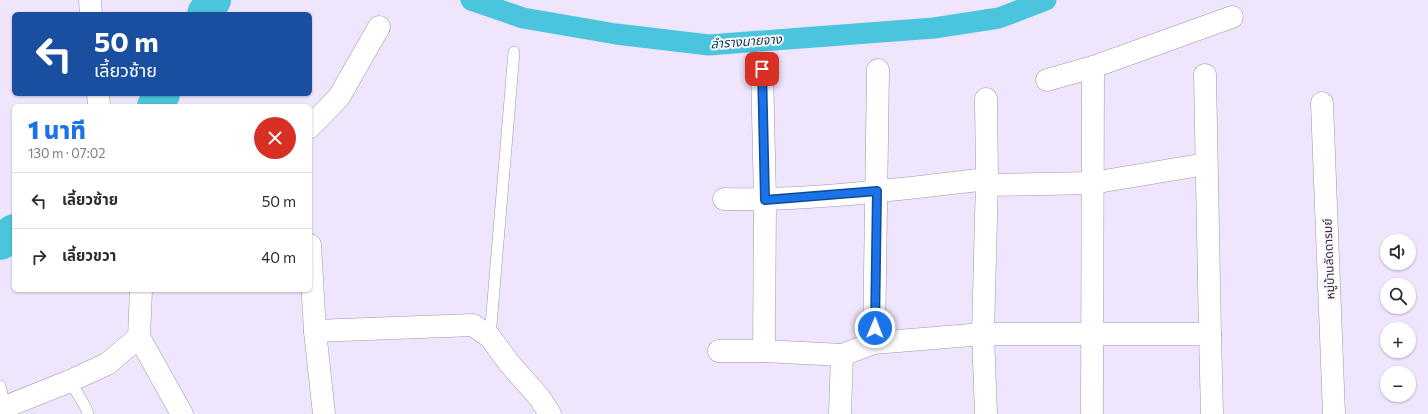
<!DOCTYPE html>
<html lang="th">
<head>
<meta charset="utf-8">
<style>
  body { margin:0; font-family:Commissioner,"Noto Sans Thai",sans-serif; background:#f2f2f3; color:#2b2b33; height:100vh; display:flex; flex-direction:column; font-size:15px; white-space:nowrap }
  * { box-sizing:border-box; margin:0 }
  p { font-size:13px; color:#7c7c81 }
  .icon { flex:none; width:22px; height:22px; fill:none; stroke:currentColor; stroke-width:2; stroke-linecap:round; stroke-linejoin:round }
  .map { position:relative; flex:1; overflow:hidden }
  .side { position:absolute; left:12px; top:104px; width:300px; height:188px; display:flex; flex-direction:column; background:#fff; border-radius:6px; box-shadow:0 1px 3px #0004 }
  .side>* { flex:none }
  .hud { position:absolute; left:12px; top:12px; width:300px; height:84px; border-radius:6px; box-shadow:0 1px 3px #0004; background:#1a4fa0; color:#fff; overflow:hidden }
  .fabs { position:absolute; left:1380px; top:234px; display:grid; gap:8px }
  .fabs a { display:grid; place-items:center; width:36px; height:36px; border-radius:50%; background:#fff; box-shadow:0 1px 3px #0004; font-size:20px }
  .pin { position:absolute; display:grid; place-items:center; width:34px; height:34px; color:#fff; margin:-17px; border-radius:8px; box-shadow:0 2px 6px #0006 }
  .me { position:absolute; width:44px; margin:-22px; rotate:1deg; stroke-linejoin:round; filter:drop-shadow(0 0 3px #0008) }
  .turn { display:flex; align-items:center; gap:14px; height:84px; padding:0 16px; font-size:18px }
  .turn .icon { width:52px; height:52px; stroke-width:2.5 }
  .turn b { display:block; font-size:28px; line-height:34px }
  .round { display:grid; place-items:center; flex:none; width:42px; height:42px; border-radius:21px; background:#f2f2f3 }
  .headline { display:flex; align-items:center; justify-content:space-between; height:68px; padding:0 16px }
  h1 { font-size:24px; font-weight:800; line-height:30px; color:#1a73e8 }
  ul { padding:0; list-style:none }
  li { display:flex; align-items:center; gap:12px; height:56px; padding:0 16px; border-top:1px solid #e1e1e2 }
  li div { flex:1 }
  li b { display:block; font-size:15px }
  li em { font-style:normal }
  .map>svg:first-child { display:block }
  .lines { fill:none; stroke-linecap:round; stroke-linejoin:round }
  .canal { stroke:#4bc4de; stroke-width:21 }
  .river { stroke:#4bc4de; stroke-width:36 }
  .lane-casing { stroke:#9e96ab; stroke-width:12 }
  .street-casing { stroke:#9e96ab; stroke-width:23 }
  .lane { stroke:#fff; stroke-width:11 }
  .street { stroke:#fff; stroke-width:22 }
  .route-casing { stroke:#114b97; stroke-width:10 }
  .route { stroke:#1a73e8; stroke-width:7 }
  .labels { text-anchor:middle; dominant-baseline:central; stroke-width:4; stroke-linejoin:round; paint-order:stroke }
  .street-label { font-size:12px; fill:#302d35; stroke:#f9f7fc }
  .water-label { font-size:13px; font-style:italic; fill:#063f4a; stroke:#f9f7fc }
</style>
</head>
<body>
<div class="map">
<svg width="1428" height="414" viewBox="0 0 1428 414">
  <rect width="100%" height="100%" fill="#efe6fd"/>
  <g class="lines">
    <!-- canal -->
    <polyline class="canal" points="471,0 523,18 616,34 709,45 934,28 999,18 1046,0"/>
    <!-- river -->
    <g class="river">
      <polyline points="205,14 213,0"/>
      <polyline points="155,106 162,94"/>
      <polyline points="0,242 14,232"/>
    </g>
    <!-- lane casing -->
    <g class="lane-casing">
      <g id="lane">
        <polyline points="490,337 514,52"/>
        <polyline points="70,381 85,406 88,414"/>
        <polyline points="0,386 5,407"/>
      </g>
    </g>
    <!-- street casing -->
    <g class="street-casing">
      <g id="street">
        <polyline points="90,0 91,14"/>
        <polyline points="762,69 765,200 764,351"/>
        <polyline points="1205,75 1210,334 1212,414"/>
        <polyline points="1047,80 1093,67 1232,17"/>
        <polyline points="98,94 99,106"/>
        <polyline points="986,99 987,179 983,334 986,414"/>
        <polyline points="1322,103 1334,414"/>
        <polyline points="310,127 339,97 379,27"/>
        <polyline points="987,185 1092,183 1206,164"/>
        <path d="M 724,199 C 812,201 900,189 987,179"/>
        <polyline points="310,245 315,331 324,414"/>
        <polyline points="315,331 473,325 490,337 509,363 539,397 550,414"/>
        <polyline points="139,337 182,414"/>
        <polyline points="874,343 878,70"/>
        <polyline points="719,351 764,351 842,355"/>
        <polyline points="0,409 70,381 107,364 139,337 141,290"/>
        <polyline points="840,414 842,355 874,343 983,334 1210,334"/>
        <polyline points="1092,414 1093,67"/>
      </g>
    </g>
    <!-- lane -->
    <use href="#lane" class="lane"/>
    <!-- street -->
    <use href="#street" class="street"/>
  </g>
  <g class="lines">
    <!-- route casing -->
    <g class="route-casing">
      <polyline id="route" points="762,69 765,200 877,191 875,328"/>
    </g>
    <!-- route -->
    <use href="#route" class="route"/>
  </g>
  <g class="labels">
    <!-- street labels -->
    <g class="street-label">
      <text transform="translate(1328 259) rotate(-92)">หมู่บ้านลัดดารมย์</text>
    </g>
    <!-- water labels -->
    <g class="water-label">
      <text transform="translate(746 41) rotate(-4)">ลำรางนายจาง</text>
    </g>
  </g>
</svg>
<div class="fabs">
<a><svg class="icon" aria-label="sound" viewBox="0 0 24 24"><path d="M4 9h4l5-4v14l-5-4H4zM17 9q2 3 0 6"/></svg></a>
<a><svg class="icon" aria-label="search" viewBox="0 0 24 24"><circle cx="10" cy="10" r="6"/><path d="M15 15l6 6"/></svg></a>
<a>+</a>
<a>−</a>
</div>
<div class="pin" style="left:762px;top:69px;background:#d93025"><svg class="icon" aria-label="arrive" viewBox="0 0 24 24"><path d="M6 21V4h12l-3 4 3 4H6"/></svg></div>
<svg class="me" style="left:875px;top:328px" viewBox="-20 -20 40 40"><circle r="17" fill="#1a73e8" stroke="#fff" stroke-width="3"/><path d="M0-11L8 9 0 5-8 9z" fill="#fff"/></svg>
<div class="hud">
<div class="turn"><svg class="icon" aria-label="left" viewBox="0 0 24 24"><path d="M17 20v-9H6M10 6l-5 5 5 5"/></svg><div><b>50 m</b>เลี้ยวซ้าย</div></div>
</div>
<section class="side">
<div class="headline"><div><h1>1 นาที</h1><p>130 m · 07:02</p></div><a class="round" style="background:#d93025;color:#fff"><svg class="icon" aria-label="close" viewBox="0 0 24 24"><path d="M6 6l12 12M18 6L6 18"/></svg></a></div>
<ul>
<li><svg class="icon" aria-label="left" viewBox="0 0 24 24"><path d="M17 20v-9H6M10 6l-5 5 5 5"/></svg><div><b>เลี้ยวซ้าย</b></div><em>50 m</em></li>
<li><svg class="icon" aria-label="right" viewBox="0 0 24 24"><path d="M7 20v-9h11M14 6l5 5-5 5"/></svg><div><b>เลี้ยวขวา</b></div><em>40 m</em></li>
</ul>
</section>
</div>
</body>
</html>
